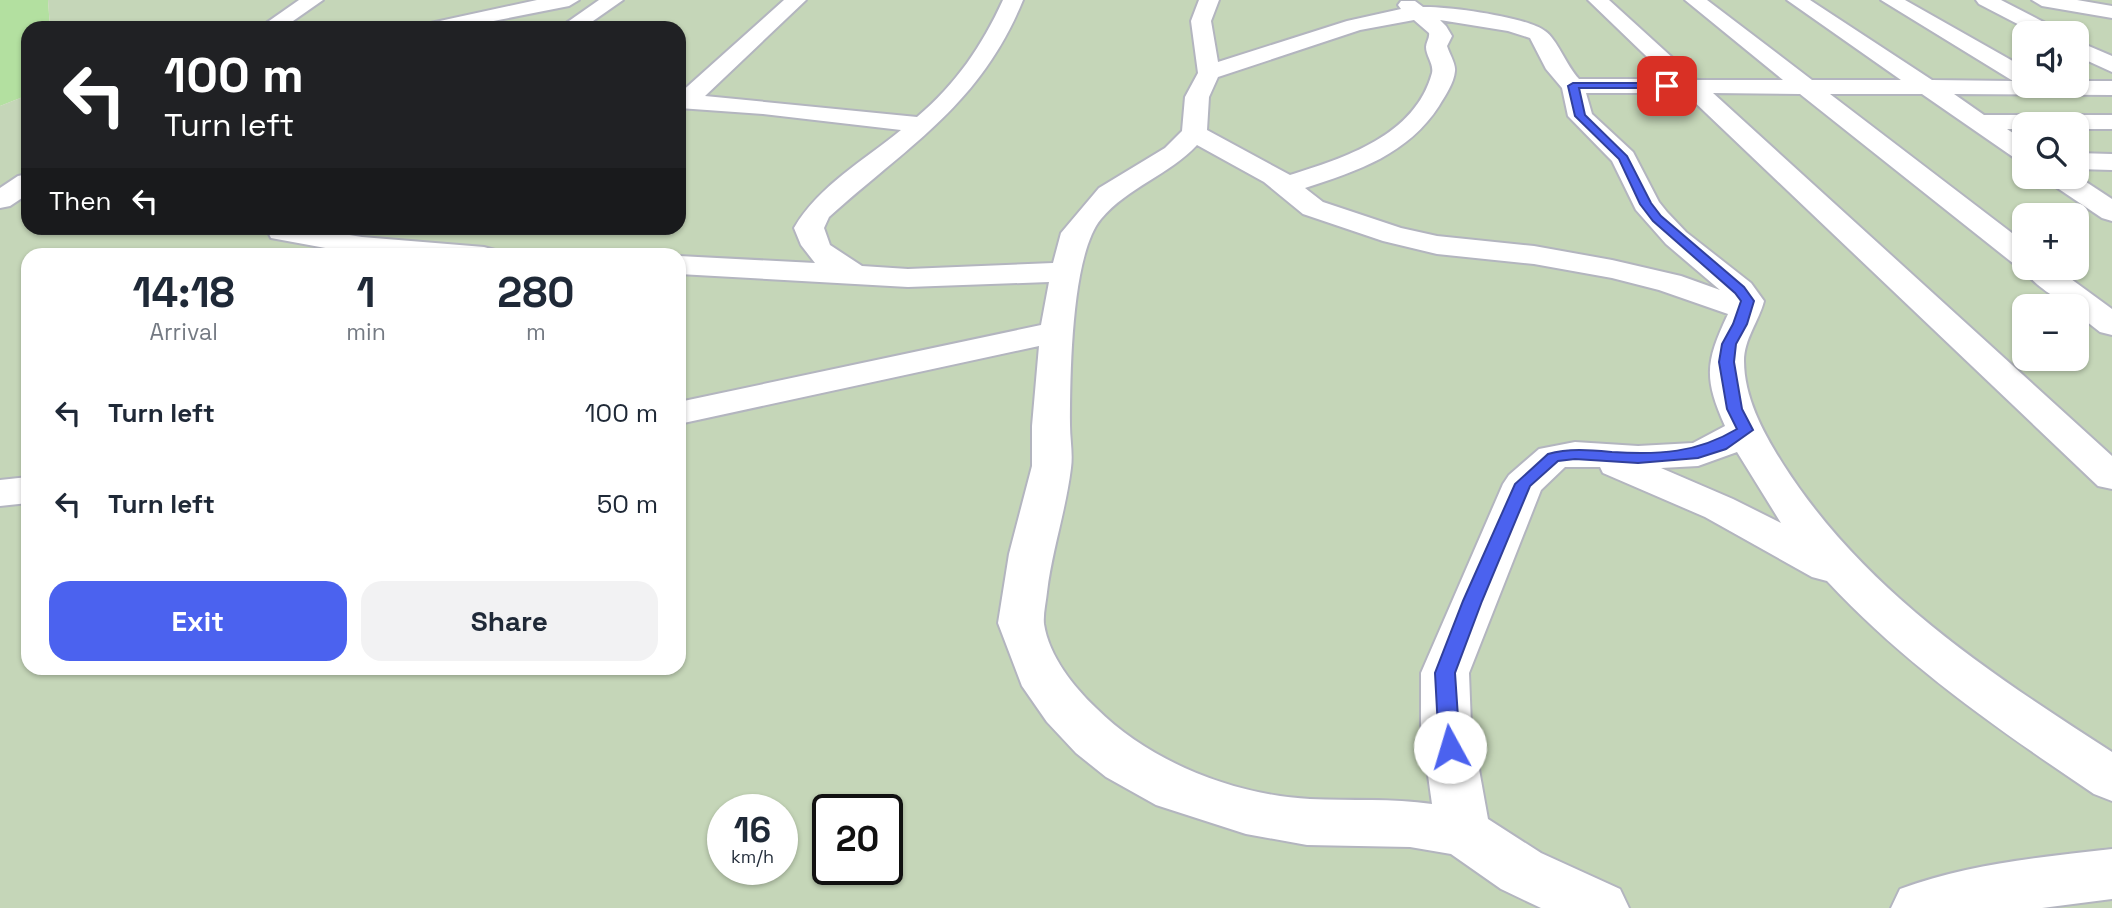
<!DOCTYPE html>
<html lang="en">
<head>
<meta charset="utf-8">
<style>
  body { margin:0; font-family:"Space Grotesk",sans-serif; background:#f2f2f3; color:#1f2937; height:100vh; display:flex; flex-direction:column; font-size:26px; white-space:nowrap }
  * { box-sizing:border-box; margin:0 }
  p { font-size:23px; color:#747a83 }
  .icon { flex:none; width:38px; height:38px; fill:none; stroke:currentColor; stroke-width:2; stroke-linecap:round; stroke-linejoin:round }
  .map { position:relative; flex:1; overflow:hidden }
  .drawer { position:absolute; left:21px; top:248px; width:665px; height:427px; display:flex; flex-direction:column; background:#fff; border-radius:21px; box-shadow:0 2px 5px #0004 }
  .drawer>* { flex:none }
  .hud { position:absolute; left:21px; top:21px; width:665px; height:214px; border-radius:21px; box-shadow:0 2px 5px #0004; background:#202124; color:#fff; overflow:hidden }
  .fabs { position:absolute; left:2012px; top:21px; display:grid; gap:14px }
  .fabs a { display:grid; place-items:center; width:77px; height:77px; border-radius:14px; background:#fff; box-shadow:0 2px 5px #0004; font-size:35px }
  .speed { position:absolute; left:707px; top:794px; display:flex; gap:14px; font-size:35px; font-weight:700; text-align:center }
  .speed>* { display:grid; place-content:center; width:91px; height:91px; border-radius:50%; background:#fff; box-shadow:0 2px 5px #0004; line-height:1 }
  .speed small { font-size:18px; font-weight:400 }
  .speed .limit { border:4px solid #111; border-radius:10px; background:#fff; color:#111 }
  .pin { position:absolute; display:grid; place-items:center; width:60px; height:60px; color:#fff; margin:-30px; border-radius:14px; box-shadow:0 4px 10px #0006 }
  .me { position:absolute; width:77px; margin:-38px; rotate:354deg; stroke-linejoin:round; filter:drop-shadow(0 0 5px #0008) }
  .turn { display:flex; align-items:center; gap:24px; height:147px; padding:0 28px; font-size:32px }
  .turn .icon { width:91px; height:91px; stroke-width:2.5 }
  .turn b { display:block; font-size:49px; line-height:60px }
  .then { display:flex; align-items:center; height:66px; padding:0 28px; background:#0003; gap:14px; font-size:26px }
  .eta { display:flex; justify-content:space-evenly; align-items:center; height:119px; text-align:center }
  .eta b { font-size:42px; font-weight:700; line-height:49px }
  .primary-button { display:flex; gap:14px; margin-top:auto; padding:14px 28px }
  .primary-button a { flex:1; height:80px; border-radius:21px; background:#4b62ef; color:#fff; font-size:28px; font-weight:700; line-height:80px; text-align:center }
  .primary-button a+a { background:#f2f2f3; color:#1f2937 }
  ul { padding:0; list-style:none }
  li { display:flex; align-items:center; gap:21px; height:91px; padding:0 28px }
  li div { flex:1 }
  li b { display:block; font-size:26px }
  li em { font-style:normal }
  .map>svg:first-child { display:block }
  .green { fill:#b3e0a0 }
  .cemetery { fill:#c5d6b8; fill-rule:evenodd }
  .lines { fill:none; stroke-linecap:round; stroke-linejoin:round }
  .minor-casing { stroke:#b3b5bf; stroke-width:4 }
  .minor { fill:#fff; fill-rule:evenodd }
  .route { fill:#4b62ef; stroke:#31409b; stroke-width:2 }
</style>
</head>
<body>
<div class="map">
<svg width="2112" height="908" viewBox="0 0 2112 908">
  <rect width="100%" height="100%" fill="#ede8e0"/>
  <!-- green -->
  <polygon class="green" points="0,0 48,0 50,28 28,28 28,95 0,106"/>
  <!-- cemetery -->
  <path class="cemetery" d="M 48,0 L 2112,0 L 2112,908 L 0,908 L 0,106 L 28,95 L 28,228 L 679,228 L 679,28 L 50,28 ZM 2025,33 L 2077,33 L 2077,86 L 2025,86 ZM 2025,124 L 2077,124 L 2077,177 L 2025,177 ZM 2025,215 L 2077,215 L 2077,268 L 2025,268 ZM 28,256 L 679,256 L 679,668 L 28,668 ZM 2025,306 L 2077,306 L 2077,359 L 2025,359 ZM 723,810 L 782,810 L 782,870 L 723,870 ZM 828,810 L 887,810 L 887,870 L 828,870 Z"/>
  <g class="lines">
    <!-- minor casing -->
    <g class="minor-casing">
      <g id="minor">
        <polygon points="299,0 323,0 283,28 259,28"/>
        <polygon points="537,0 579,0 569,6 458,28 423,28 426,24"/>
        <polygon points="599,0 623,0 583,28 559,28"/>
        <path d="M 784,0 L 806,0 L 705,96 L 917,117 C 956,84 982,46 1003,0 L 1023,0 C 980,105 909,145 829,217 L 824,228 L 830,245 L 862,266 L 908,269 L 1053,263 L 1061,233 L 1099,188 L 1165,148 L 1182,131 L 1185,97 L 1198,73 L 1191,21 L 1199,0 L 1219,0 L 1211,21 L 1218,62 L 1347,21 L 1401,9 L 1398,5 L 1401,1 L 1415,1 L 1423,7 C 1447,6 1527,17 1545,31 C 1557,39 1566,65 1579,79 L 1670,79 L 1588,0 L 1609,0 L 1697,80 L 1783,80 L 1685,0 L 1707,0 L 1812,80 L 1901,80 L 1787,0 L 1810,0 L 1932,80 L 2013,81 L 1881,0 L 1905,0 L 2025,68 L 2025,86 L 2077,86 L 2077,81 L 2112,81 L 2112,95 L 1954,94 L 1984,115 L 2112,115 L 2112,129 L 2077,129 L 2077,124 L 2025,124 L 2025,129 L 2007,129 L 2025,141 L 2025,161 L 2016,159 L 1922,94 L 1830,94 L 2025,243 L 2025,268 L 2056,268 L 2112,309 L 2112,335 L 2100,332 L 2077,314 L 2077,306 C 2063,306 2026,279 2023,267 L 2014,264 L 1800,94 L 1713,93 L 2112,456 L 2112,489 L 2098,486 L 1685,93 L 1586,93 L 1592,114 L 1633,152 L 1659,202 L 1667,212 L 1686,232 L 1751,283 L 1764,301 C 1759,321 1744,339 1744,361 C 1744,398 1764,434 1783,464 C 1864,591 1988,672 2112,752 L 2112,801 L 2094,794 C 1999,730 1905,665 1827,581 L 1812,577 L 1705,517 L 1603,473 L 1600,467 L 1565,467 L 1541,490 L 1469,673 L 1471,725 L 1488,819 L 1541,853 L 1620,889 L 1629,908 L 1541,908 L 1501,889 L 1451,854 L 1410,847 L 1307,845 L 1246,834 L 1156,805 L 1106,777 L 1076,753 L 1047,722 L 1022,686 L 998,623 L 1009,554 L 1032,466 L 1032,426 L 1039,346 L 679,424 L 679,402 L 1041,325 L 1049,282 L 908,287 L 679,274 L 679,256 L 815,263 L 801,245 L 794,228 C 818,186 865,160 901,130 L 763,114 L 679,108 L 679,94 ZM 1414,20 L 1429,33 C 1430,38 1426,42 1426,47 C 1426,56 1434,64 1432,73 C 1415,136 1344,158 1290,175 L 1207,130 L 1209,97 L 1218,77 L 1360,30 ZM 1440,20 L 1508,31 L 1530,38 L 1546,69 L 1562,88 L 1568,116 L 1612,161 L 1636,210 L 1666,244 L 1720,290 L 1681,276 L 1612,260 L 1534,246 L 1437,236 L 1401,228 L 1323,202 L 1305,188 C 1358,171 1408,154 1439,106 C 1445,96 1454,83 1455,71 C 1456,64 1449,53 1447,46 L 1452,36 L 1446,26 ZM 1197,145 L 1264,182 L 1303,214 L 1383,241 L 1437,254 L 1534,264 L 1612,278 L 1659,290 L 1728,314 C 1706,361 1703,377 1725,426 L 1693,443 L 1638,446 L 1575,442 L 1539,449 L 1509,475 L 1503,484 L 1421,673 L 1421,725 L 1432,804 C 1392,798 1351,801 1310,799 C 1234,795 1150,762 1096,708 C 1073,686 1049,656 1044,624 C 1043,614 1046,602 1047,592 C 1052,550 1066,510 1071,468 C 1073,454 1070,439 1070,425 C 1070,376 1071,255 1101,219 C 1128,187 1169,175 1197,145 ZM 1737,452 L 1781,523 L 1733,499 L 1661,468 L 1698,466 Z"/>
        <polygon points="1976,0 2001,0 2057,29 2060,33 2035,33 1979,4"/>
        <polygon points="2032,0 2077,0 2112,6 2112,18 2042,6"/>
        <polygon points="2077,41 2112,56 2112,72 2077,56"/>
        <polygon points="2077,153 2112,154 2112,170 2077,169"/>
        <polygon points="28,174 28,194 10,206 0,208 0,188 18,176"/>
        <polygon points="2077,176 2112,199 2112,221 2102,218 2050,183 2047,177"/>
        <polygon points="266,228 306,228 362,237 484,247 495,250 499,256 369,256 271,238"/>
        <polygon points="28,477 28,503 0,506 0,480"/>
        <path d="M 2112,849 L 2112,899 L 2042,908 L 1891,908 L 1900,889 C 1967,864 2041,857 2112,849 Z"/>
      </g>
    </g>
    <!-- minor -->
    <use href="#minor" class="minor"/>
  </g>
  <!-- route -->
  <path class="route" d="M 1667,83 L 1670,84 L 1670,88 L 1579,88 L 1585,115 L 1627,156 L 1651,203 L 1661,216 L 1744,287 L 1754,301 L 1747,324 L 1736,344 L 1734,362 L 1742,409 L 1753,430 L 1726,449 L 1698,458 L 1638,463 L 1575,459 L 1558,461 L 1530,486 L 1482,601 L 1455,673 L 1460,747 L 1457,753 L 1450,756 L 1442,753 L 1439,747 L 1435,673 L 1463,601 L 1515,484 L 1548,454 C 1569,448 1590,450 1612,452 C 1659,455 1697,453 1737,429 L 1727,409 L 1719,362 L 1722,344 L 1733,324 L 1741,301 L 1735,293 L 1653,221 L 1640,204 L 1619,159 L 1575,116 L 1568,86 L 1573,83 Z"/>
</svg>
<div class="fabs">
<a><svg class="icon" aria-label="sound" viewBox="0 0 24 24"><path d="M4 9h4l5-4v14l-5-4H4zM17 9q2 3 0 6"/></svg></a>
<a><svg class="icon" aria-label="search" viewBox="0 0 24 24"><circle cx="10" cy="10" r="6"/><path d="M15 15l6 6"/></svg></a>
<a>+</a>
<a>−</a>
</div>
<div class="speed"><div>16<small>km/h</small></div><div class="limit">20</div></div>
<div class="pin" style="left:1667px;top:86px;background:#d93025"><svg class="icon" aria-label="arrive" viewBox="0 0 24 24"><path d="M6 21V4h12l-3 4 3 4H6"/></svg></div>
<svg class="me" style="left:1450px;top:747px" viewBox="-20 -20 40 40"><circle r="19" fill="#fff"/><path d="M0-13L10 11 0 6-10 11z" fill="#4b62ef"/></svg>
<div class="hud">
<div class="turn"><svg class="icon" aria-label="left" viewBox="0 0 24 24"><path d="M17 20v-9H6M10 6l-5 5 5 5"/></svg><div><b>100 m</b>Turn left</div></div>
<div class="then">Then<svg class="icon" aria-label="left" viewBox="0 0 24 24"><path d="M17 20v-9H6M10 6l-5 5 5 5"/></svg></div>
</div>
<section class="drawer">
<div class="eta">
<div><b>14:18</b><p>Arrival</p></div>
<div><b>1</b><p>min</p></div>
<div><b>280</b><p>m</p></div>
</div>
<ul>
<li><svg class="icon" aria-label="left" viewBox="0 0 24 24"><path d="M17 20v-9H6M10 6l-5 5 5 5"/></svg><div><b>Turn left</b></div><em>100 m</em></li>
<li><svg class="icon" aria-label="left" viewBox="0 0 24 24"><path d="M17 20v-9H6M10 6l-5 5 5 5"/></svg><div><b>Turn left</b></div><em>50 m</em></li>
</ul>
<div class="primary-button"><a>Exit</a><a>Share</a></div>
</section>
</div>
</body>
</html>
